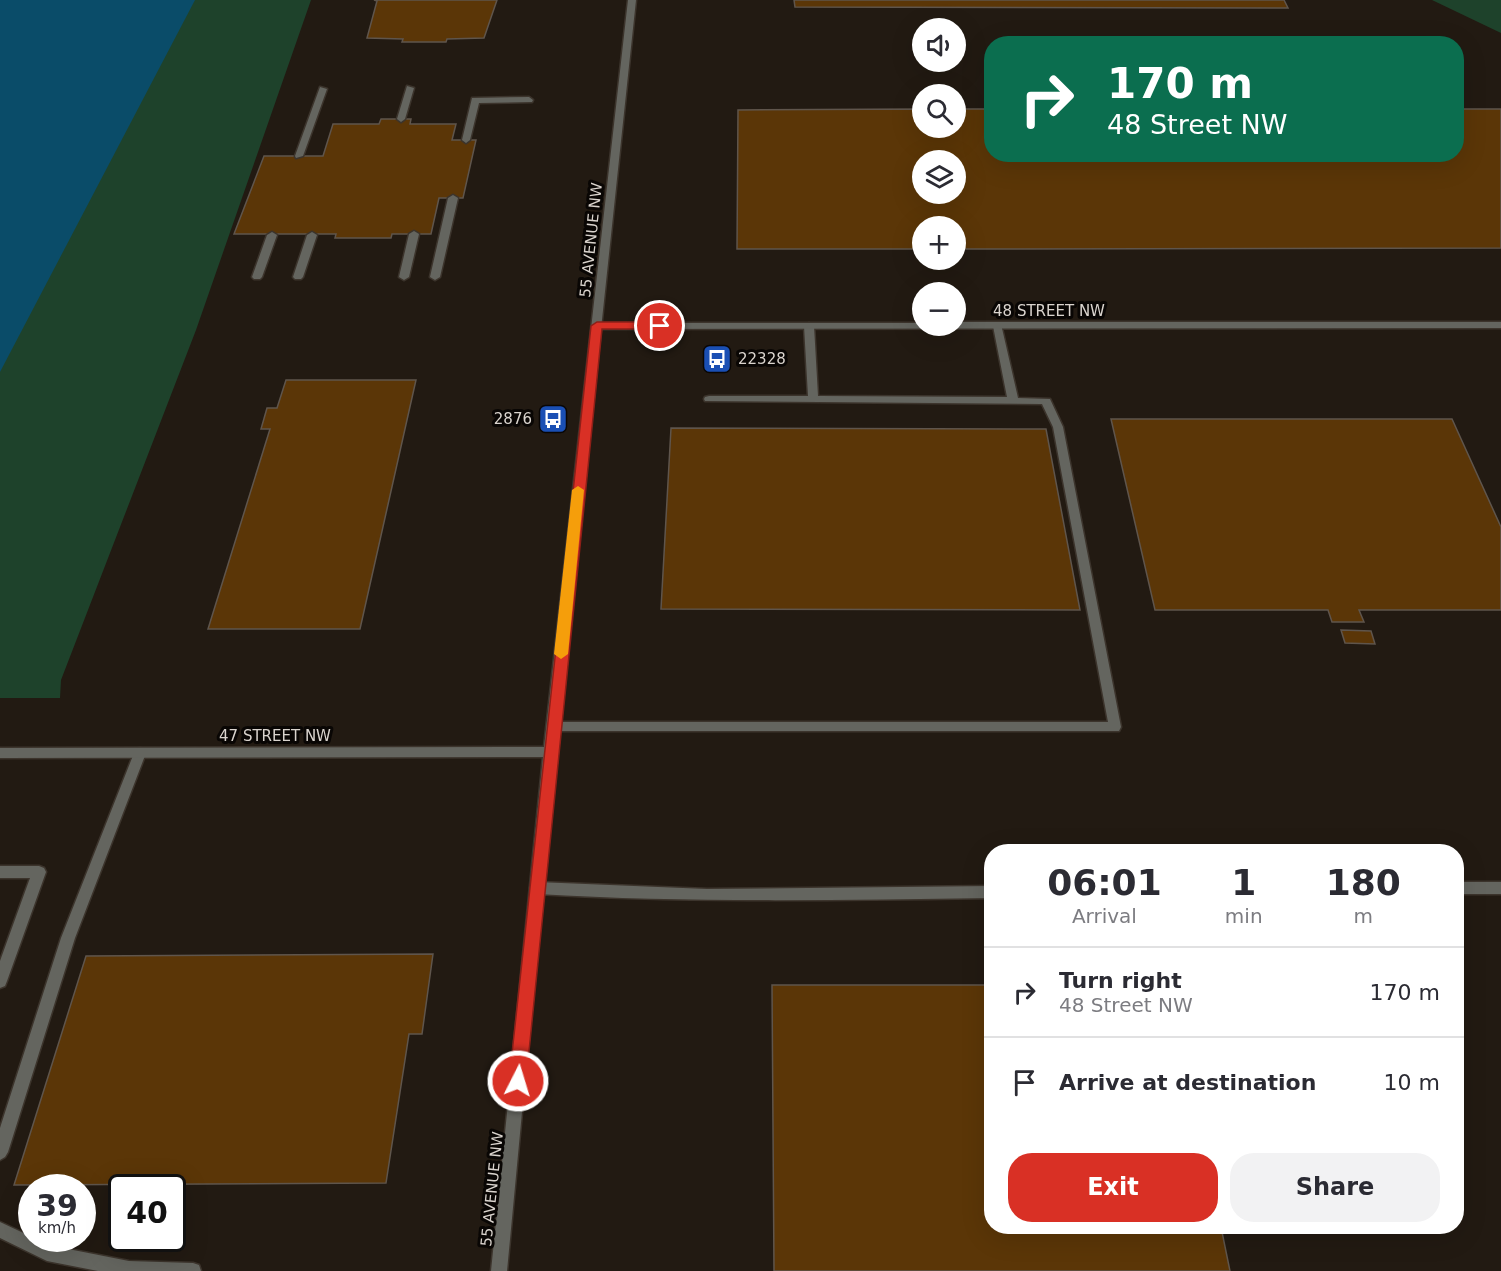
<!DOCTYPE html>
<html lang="en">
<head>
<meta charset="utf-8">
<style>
  body { margin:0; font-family:"DejaVu Sans",sans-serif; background:#f2f2f3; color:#2b2b33; height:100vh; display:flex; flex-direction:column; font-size:22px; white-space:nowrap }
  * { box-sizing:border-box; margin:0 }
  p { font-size:20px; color:#7c7c81 }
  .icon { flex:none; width:33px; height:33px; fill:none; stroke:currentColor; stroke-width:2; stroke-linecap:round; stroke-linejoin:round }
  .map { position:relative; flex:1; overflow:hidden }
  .sheet { position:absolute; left:984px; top:844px; width:480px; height:390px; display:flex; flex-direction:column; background:#fff; border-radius:24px; box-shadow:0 6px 24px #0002 }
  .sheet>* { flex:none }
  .banner { position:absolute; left:984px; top:36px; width:480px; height:126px; border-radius:24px; box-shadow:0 6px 24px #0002; background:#0b6e4f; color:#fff; overflow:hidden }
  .tools { position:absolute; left:912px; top:18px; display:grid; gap:12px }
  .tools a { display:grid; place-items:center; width:54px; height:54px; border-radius:50%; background:#fff; box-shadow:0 6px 24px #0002; font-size:30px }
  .speed { position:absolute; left:18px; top:1174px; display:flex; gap:12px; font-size:30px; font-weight:700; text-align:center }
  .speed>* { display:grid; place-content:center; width:78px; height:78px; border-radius:50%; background:#fff; box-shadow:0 6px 24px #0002; line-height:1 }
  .speed small { font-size:15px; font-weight:400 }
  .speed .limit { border:3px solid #111; border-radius:9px; background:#fff; color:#111 }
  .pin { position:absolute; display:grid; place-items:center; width:51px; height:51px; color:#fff; margin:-26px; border:3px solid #fff; border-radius:50%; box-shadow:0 2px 6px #0007 }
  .me { position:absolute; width:66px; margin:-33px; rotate:5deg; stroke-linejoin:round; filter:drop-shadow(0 0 4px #0008) }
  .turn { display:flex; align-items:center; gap:21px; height:126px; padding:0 24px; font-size:27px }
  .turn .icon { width:78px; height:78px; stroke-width:2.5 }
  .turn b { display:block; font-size:42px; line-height:51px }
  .eta { display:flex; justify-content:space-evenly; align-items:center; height:102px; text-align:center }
  .eta b { font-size:36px; font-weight:700; line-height:42px }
  .button { display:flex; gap:12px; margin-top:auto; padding:12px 24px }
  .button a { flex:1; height:69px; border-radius:24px; background:#d93025; color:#fff; font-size:24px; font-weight:700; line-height:69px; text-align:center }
  .button a+a { background:#f2f2f3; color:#2b2b33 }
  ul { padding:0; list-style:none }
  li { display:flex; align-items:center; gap:18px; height:90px; padding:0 24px; border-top:2px solid #e1e1e2 }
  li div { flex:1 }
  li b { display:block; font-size:22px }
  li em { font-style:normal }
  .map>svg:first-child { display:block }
  .green { fill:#1e422b }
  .water { fill:#0a4c69 }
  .building { fill:#5b3607; stroke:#5f554c; stroke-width:1.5; fill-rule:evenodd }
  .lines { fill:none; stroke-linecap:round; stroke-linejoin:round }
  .service-casing { stroke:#3c342c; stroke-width:3 }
  .minor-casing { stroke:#3c342c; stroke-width:3 }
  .tertiary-casing { stroke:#3c342c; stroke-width:3 }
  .service { fill:#64655f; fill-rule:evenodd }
  .minor { fill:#64655f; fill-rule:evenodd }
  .tertiary { fill:#64655f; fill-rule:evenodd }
  .route { fill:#d93025; stroke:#8d1f18; stroke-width:1.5 }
  .slow { fill:#f59e0b }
  .labels { text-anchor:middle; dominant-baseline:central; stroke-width:6; stroke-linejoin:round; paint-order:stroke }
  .street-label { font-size:15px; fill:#dad4ce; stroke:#090604 }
  .poi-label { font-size:15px; fill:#dad4ce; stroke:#090604; text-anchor:start }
</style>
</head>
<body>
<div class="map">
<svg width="1501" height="1271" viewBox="0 0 1501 1271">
  <rect width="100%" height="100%" fill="#221a12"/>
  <!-- green -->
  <g class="green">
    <polygon points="0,0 311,0 196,330 61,680 60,698 0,698"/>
    <polygon points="1432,0 1501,0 1501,33"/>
  </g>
  <!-- water -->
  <polygon class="water" points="0,0 195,0 0,372"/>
  <!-- building -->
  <g class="building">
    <polygon points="497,0 484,38 447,39 446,42 402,42 403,39 367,38 377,1 374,0"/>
    <polygon points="794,0 1284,0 1288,8 795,7"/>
    <path d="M 922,109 L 922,128 L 956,128 L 956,109 L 992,109 L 992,154 L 1456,154 L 1456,109 L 1501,109 L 1501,248 L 956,249 L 956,226 L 922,226 L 922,249 L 737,249 L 738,110 ZM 922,160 L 956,160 L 956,194 L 922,194 Z"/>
    <polygon points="381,119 411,119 410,124 456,124 452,140 476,140 463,198 439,198 431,234 392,234 391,238 335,238 336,234 234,234 264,156 323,156 333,124 379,124"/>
    <polygon points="286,380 416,380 360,629 208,629 270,429 261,429 267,408 277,408"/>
    <polygon points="1111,419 1452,419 1501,527 1501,610 1359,610 1364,622 1332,622 1328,610 1155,610"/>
    <polygon points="671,428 1046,429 1080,610 661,609"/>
    <polygon points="1341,630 1371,631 1375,644 1345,643"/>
    <polygon points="433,954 422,1034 409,1034 386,1183 14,1185 86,956"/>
    <polygon points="772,985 992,985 992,1227 1221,1227 1230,1271 774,1271"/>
  </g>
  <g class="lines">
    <!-- service casing -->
    <g class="service-casing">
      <g id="service">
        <polygon points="407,86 414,88 405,119 401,122 397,119"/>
        <polygon points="320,87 327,89 303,156 296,158 295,156"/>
        <polygon points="529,97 533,100 532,102 479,103 470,140 466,143 462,140 472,98"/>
        <polygon points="453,195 458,198 440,277 435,280 430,277 448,198"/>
        <polygon points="414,231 419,234 409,277 404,280 399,277 409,234"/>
        <polygon points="272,232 277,235 262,277 260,279 254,279 252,277 267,235"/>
        <polygon points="312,232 317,235 303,277 301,279 295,279 293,277 307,235"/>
        <polygon points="809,323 814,326 818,396 1007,397 993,326 998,323 1001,324 1018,398 1050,399 1063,427 1121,727 1119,731 549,731 547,727 549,723 553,722 1108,722 1053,427 1042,404 705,401 704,399 705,397 709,396 808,396 804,326"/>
        <polygon points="140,748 145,749 146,753 75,938 8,1152 5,1157 0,1160 0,1128 61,938 134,753 135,749"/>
        <polygon points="0,866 39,866 44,868 46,872 7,981 5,986 0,988 0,961 30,878 0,878"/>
        <path d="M 537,882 L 707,889 L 992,886 L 992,898 C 840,900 689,903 537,894 L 532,892 L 530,888 L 532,884 Z"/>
        <rect x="1456" y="882" width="45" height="12"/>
        <polygon points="0,1222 32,1237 32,1239 48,1245 129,1261 193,1263 199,1265 201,1271 98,1271 47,1261 0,1238"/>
      </g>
    </g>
    <!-- minor casing -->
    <g class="minor-casing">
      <polygon id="minor" points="956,322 1501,322 1501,328 597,329 592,326 597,323 922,323 922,326 956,326"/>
    </g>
    <!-- tertiary casing -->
    <g class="tertiary-casing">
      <polygon id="tertiary" points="628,0 636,0 556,752 507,1271 491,1271 543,757 0,758 0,748 544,747"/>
    </g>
    <!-- service -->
    <use href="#service" class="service"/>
    <!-- minor -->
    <use href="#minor" class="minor"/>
    <!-- tertiary -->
    <use href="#tertiary" class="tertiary"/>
  </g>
  <!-- route -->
  <polygon class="route" points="597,322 660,322 666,326 660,329 602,329 526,1081 524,1087 518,1089 512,1087 509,1081 591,326"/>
  <!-- slow -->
  <polygon class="slow" points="578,486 584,490 568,654 561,659 554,654 572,490"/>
  <!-- icons -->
  <defs>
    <g id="bus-square" transform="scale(1.5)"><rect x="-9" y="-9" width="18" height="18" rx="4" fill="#1a4fb4" stroke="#090604"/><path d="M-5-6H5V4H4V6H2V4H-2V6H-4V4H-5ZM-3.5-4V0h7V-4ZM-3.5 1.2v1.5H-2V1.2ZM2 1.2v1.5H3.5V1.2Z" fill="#fff"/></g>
  </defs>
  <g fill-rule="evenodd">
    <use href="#bus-square" x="717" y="359"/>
    <use href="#bus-square" x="553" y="419"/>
  </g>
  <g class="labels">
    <!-- street labels -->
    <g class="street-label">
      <text transform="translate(591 240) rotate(-84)">55 AVENUE NW</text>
      <text x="1049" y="311">48 STREET NW</text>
      <text x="275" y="736">47 STREET NW</text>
      <text transform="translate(492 1189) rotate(-84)">55 AVENUE NW</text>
    </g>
    <!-- poi labels -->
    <g class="poi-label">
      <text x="738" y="359">22328</text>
      <text x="532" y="419" text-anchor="end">2876</text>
    </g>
  </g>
</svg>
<div class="tools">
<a><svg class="icon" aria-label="sound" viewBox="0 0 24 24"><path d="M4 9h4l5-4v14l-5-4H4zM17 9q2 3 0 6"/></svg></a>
<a><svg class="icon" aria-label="search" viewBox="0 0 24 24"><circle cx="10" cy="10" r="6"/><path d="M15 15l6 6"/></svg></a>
<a><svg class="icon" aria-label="layers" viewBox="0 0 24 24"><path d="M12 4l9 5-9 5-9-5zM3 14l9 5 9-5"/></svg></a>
<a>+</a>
<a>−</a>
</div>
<div class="speed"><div>39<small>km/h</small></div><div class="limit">40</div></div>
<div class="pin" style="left:660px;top:326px;background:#d93025"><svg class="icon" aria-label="arrive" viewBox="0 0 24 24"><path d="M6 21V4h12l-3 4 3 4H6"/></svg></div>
<svg class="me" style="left:518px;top:1081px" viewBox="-20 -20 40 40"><circle r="17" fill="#d93025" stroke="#fff" stroke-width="3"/><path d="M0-11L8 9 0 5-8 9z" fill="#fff"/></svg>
<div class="banner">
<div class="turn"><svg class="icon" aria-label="right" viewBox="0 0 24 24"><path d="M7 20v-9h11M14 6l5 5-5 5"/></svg><div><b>170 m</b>48 Street NW</div></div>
</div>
<section class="sheet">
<div class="eta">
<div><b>06:01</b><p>Arrival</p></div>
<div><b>1</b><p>min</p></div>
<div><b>180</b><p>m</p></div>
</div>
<ul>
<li><svg class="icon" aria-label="right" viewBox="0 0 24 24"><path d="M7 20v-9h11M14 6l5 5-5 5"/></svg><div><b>Turn right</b><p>48 Street NW</p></div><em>170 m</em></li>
<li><svg class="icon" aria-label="arrive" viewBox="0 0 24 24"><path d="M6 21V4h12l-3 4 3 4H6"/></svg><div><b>Arrive at destination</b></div><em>10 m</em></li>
</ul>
<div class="button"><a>Exit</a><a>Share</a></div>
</section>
</div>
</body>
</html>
